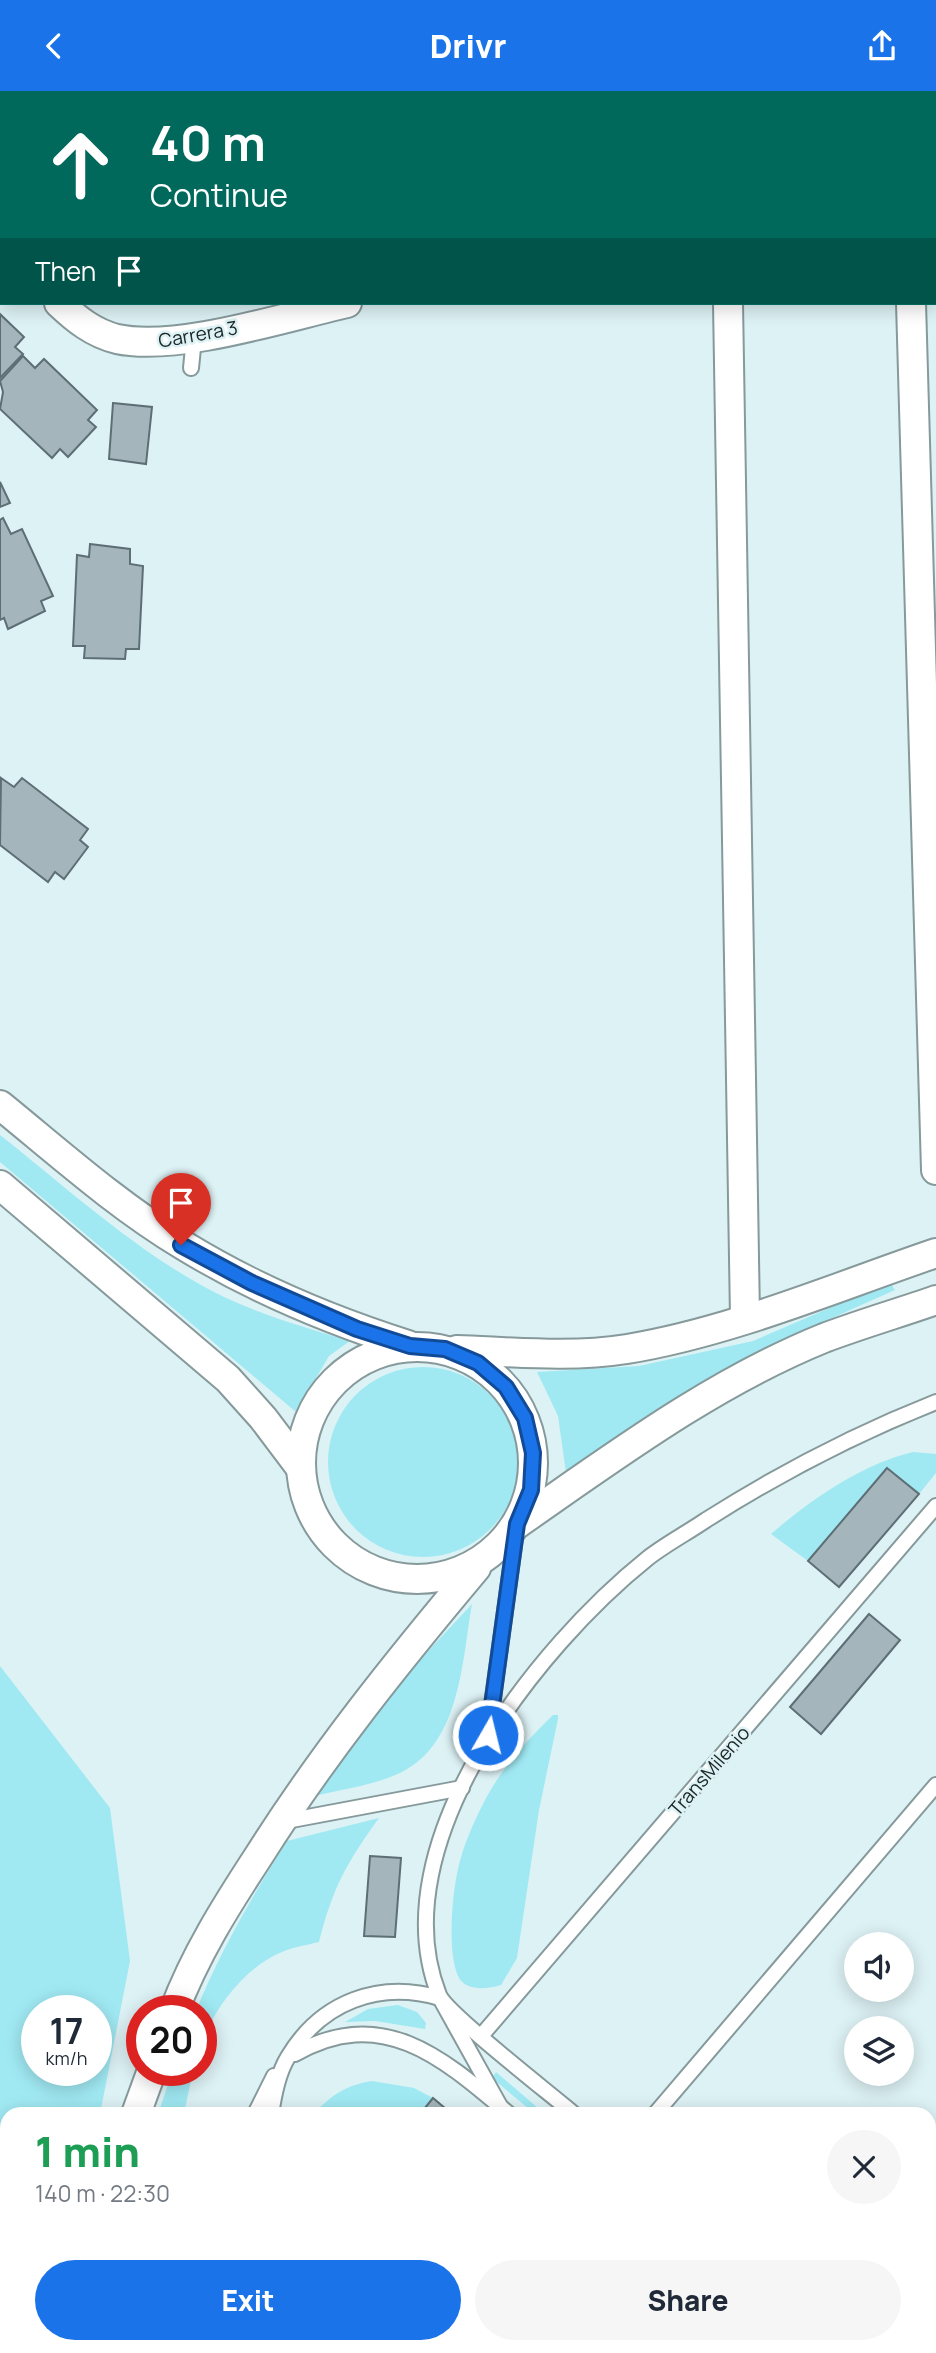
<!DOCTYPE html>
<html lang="en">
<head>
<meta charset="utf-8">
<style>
  body { margin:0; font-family:Manrope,sans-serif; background:#f6f6f7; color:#1f2937; height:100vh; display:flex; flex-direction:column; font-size:26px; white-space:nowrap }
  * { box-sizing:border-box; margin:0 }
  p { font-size:23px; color:#747a83 }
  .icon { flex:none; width:38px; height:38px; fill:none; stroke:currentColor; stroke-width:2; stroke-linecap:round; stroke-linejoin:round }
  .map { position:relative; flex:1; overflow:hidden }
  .sheet { position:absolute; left:0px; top:2016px; width:936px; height:247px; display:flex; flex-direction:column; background:#fff; border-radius:21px 21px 0 0; box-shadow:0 4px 18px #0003 }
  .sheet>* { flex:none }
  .top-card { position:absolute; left:0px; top:0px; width:936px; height:214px; box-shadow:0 4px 18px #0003; background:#00695c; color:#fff; overflow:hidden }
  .controls { position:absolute; left:844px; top:1841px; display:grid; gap:14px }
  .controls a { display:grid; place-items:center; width:70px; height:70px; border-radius:50%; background:#fff; box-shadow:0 4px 18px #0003; font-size:35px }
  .speed { position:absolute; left:21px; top:1904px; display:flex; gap:14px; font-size:35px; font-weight:700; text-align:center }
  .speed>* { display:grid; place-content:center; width:91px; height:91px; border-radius:50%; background:#fff; box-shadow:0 4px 18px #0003; line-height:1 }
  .speed small { font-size:18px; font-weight:400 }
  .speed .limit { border:10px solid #d22; background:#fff; color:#111 }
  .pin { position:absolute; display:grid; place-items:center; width:60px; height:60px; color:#fff; margin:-72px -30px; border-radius:50% 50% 50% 0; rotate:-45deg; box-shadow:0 0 7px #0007 }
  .pin .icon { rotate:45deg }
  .me { position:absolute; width:77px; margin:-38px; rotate:8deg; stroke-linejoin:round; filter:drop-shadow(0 0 5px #0008) }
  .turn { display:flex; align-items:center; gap:24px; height:147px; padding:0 35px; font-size:32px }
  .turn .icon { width:91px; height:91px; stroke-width:2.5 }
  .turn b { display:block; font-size:49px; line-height:60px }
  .then { display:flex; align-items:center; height:66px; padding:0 35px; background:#0003; gap:14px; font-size:26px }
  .round { display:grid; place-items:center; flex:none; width:74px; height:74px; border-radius:37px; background:#f6f6f7 }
  .head { display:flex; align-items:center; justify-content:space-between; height:119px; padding:0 35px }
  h1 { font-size:42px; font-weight:800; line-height:52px; color:#1e9e55 }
  .button { display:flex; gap:14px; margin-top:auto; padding:14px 35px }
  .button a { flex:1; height:80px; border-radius:42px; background:#1a73e8; color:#fff; font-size:28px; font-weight:800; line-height:80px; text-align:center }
  .button a+a { background:#f6f6f7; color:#1f2937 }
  header { display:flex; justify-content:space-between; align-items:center; height:91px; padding:0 35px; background:#1a73e8; color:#fff; font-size:32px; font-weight:800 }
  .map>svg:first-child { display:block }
  .green { fill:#a0e9f3; fill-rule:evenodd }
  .building { fill:#a4b5bc; stroke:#5e6e75; stroke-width:2 }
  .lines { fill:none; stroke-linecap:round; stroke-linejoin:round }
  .service-casing { stroke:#86999b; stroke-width:18 }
  .minor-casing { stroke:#86999b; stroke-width:32 }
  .service { stroke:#fff; stroke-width:14 }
  .minor { stroke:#fff; stroke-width:28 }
  .route-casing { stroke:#114b97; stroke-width:18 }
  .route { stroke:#1a73e8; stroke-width:12 }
  .labels { text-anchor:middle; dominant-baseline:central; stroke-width:5; stroke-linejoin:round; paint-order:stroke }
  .street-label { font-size:19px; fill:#202829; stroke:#ddf2f5 }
</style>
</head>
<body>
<header><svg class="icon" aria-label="back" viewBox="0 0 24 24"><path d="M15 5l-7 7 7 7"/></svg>Drivr<svg class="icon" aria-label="share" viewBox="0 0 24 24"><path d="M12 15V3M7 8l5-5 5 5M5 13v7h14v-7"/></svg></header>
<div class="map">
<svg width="936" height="2262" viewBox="0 0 936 2262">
  <rect width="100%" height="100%" fill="#ddf2f5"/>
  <!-- green -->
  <g class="green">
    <path d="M 0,1044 C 71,1100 142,1166 224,1206 C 265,1225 307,1237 350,1250 L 329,1265 L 296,1321 L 0,1071 Z"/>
    <polygon points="890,1191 895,1199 758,1260 653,1322 566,1382 558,1325 537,1281 639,1275 753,1250"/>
    <circle cx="423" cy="1371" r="95"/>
    <path d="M 913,1361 L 936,1363 L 936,1382 L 919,1403 L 887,1377 L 808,1470 L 771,1443 C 812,1408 860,1374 913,1361 Z"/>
    <path d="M 472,1513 C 462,1569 461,1651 402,1681 C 376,1694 343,1698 314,1705 L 401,1589 Z"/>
    <path d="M 0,1575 L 110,1717 L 130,1870 L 100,2023 L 7,2023 L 7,2256 L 18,2256 L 13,2262 L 0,2262 ZM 37,1920 L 96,1920 L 96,1979 L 37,1979 Z"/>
    <path d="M 553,1624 L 558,1624 L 558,1628 L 539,1719 L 517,1867 L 501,1894 C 488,1898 465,1901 458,1885 C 447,1860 452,1804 458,1778 C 463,1755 473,1733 483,1713 C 500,1679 526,1650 553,1624 Z"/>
    <path d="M 379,1727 C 346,1773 333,1796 319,1851 C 307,1854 293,1856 282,1861 C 245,1876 213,1918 201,1955 L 201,1920 L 196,1920 C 220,1860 253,1804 287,1750 Z"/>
    <polygon points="398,1914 417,1921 426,1932 425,1938 375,1930 345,1931 368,1918"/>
    <polygon points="173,1979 193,1979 184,2023 158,2023"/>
    <polygon points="496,1981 545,2023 535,2023 492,1987"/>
    <path d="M 372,1990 L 414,1997 L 433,2007 L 420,2023 L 314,2023 C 331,2004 346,1994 372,1990 Z"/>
    <polygon points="172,2256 205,2256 213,2262 175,2262"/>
  </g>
  <!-- building -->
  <g class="building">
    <polygon points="0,223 24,246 15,256 23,263 0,287"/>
    <polygon points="23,265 35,277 44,268 97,319 88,329 96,336 68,366 60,358 52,367 0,318 3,301 0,290"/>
    <polygon points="113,312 152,316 146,373 109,368"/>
    <polygon points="0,391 10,412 0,416"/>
    <polygon points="3,427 11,443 22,438 53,505 41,510 45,520 8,538 4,527 0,529 0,429"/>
    <polygon points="90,453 130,458 130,473 143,475 139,558 126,558 125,568 84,567 85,555 73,555 77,464 89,466"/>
    <polygon points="1,687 14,696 22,687 88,738 80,749 88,756 64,788 55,781 48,791 0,754"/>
    <polygon points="887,1377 919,1403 839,1496 808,1470"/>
    <polygon points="869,1523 900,1549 821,1643 790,1616"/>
    <polygon points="370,1765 401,1767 395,1846 364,1845"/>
    <polygon points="433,2007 452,2023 420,2023"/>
    <polygon points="205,2256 247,2256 249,2257 246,2262 213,2262"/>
    <polygon points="299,2256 325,2256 332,2262 294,2262"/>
    <polygon points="495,2256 733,2256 740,2262 503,2262"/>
  </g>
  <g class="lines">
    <!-- service casing -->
    <g class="service-casing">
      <g id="service">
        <polyline points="191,277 194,247"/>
        <polyline points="488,1643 517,1433"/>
        <polyline points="281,1731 462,1697"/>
        <polyline points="481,1945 936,1415"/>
        <path d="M 295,1963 C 382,1913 443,1967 509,2023"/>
        <polyline points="255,2023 274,1985"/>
        <path d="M 271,2023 C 274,2005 278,1982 288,1966 C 321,1911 379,1889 440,1907 L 500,2015"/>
        <path d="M 574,2023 C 552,2004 447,1923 439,1904 C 379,1753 538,1555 648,1467 C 666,1453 687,1442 706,1429 C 780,1382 855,1343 936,1311"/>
        <polyline points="655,2023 936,1694"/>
        <polyline points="929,2144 936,2136"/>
        <polyline points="157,2256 158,2262"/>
        <polyline points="372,2256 379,2262"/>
        <polyline points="439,2256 447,2262"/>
        <polyline points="781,2256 788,2262"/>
        <polyline points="848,2256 855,2262"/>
        <polyline points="145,2262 147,2256"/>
        <polyline points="278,2262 278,2256"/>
      </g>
    </g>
    <!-- minor casing -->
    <g class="minor-casing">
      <g id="minor">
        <polyline points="724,0 724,2"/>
        <polyline points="905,0 905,2"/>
        <polyline points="934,83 936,83"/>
        <polyline points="0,93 2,94"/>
        <polyline points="0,159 2,160"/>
        <path d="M 59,212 C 76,228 93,242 117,248 C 177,261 285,226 347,212"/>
        <polyline points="728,212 745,1226"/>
        <polyline points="911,212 936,1079"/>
        <path d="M 0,1014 C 59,1062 118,1115 183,1154 C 253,1197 329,1229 408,1254"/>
        <polyline points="0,1094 228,1288 263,1327 300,1376"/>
        <circle cx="417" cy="1372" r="116"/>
        <path d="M 457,1259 C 513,1261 571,1267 627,1258 C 731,1241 836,1196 936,1162"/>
        <path d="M 517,1433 C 615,1365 713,1292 824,1247 C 861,1233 899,1222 936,1209"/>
        <path d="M 174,1920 C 195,1864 226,1815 258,1766 C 323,1663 398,1570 476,1477"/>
        <polyline points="136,2023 152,1979"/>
        <polyline points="92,2262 93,2256"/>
      </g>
    </g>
    <!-- service -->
    <use href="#service" class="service"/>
    <!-- minor -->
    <use href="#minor" class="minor"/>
  </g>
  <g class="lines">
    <!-- route casing -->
    <g class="route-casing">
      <polyline id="route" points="181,1154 252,1192 357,1238 410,1255 445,1258 478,1272 506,1296 525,1327 533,1362 531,1399 517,1433 488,1644"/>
    </g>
    <!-- route -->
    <use href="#route" class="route"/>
  </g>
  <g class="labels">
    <!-- street labels -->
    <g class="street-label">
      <text transform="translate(198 243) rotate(-10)">Carrera 3</text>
      <text transform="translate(709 1680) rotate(-49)">TransMilenio</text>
    </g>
  </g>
</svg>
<div class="controls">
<a><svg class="icon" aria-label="sound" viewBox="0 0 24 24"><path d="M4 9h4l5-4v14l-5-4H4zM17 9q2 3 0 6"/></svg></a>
<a><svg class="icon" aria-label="layers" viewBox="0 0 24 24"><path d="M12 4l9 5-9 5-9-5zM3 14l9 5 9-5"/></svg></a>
</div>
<div class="speed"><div>17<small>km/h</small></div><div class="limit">20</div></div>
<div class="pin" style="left:181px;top:1154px;background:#d93025"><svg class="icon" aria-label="arrive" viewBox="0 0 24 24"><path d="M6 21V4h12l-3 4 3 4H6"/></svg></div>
<svg class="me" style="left:488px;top:1644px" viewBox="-20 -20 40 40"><circle r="17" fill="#1a73e8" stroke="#fff" stroke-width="3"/><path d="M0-11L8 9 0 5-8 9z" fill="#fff"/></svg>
<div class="top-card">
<div class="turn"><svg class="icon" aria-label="ahead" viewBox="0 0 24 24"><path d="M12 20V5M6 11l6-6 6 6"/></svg><div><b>40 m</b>Continue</div></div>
<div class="then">Then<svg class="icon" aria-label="arrive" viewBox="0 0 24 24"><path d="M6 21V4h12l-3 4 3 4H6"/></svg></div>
</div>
<section class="sheet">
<div class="head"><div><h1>1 min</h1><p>140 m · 22:30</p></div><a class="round"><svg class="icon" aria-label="close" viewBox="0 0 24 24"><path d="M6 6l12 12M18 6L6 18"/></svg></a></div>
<div class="button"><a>Exit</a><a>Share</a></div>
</section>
</div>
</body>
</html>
